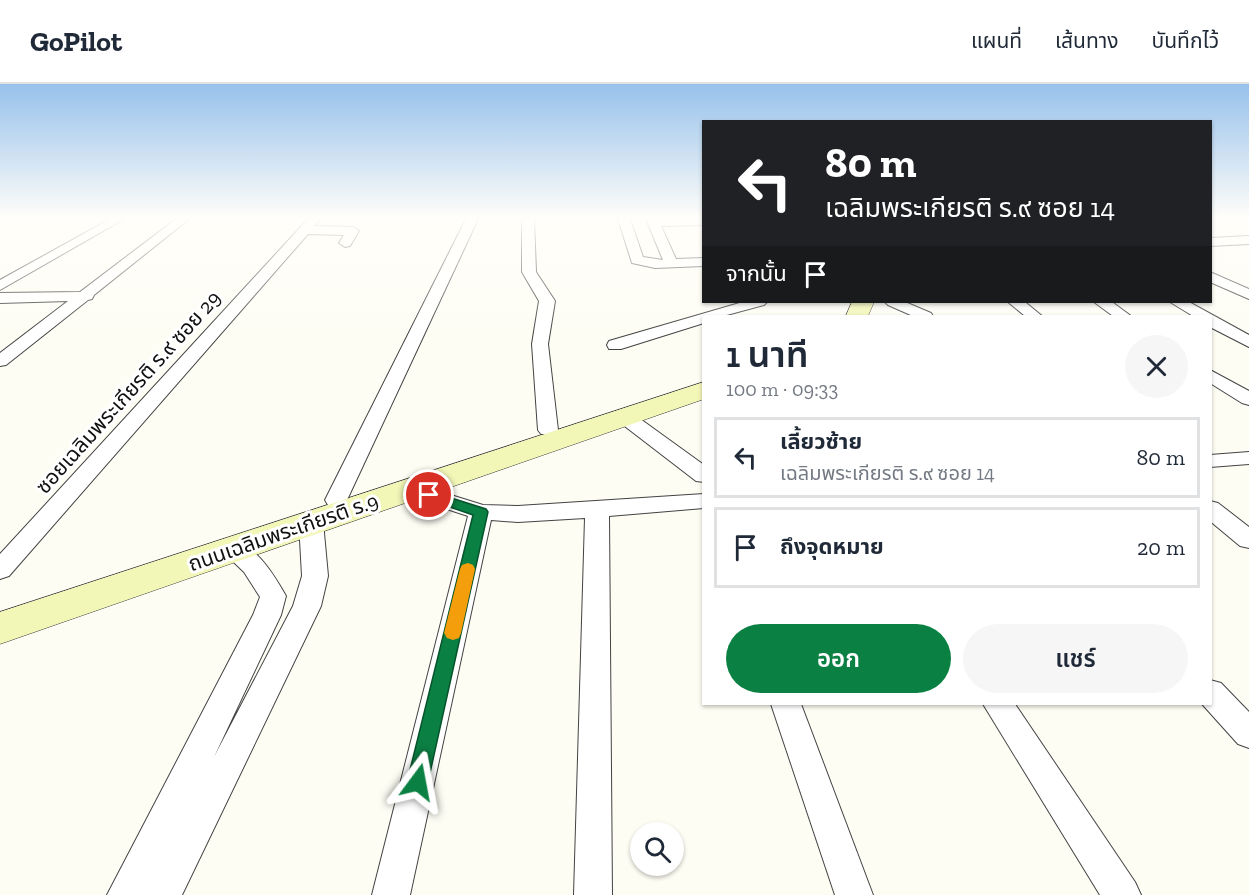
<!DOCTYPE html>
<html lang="th">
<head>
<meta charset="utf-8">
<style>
  body { margin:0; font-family:"Zilla Slab","Noto Sans Thai",serif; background:#f6f6f7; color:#1f2937; height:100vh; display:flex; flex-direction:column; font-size:22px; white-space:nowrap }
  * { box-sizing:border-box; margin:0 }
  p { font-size:20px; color:#747a83 }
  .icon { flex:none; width:33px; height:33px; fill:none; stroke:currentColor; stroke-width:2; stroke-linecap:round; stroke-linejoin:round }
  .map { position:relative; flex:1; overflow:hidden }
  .sheet { position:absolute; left:702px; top:231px; width:510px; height:390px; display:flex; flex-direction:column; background:#fff; border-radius:0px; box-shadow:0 2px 4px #0004 }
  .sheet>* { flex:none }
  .banner { position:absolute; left:702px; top:36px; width:510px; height:183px; border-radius:0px; box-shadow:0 2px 4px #0004; background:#202124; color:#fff; overflow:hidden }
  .tools { position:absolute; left:630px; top:738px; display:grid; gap:12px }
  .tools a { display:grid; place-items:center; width:54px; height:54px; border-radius:50%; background:#fff; box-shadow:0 2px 4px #0004; font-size:30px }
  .pin { position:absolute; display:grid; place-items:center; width:51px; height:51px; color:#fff; margin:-26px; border:3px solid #fff; border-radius:50%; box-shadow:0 2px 6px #0007 }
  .me { position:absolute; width:66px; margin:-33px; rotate:13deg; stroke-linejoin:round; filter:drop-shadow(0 0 4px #0008) }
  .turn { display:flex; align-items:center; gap:21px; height:126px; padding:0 24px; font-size:27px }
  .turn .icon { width:78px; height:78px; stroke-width:2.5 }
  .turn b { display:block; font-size:42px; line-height:51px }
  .then { display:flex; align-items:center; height:57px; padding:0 24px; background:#0003; gap:12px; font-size:22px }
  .round { display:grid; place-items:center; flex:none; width:63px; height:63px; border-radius:32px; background:#f6f6f7 }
  .headline { display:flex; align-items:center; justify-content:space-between; height:102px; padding:0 24px }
  h1 { font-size:36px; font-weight:600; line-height:45px }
  .cta { display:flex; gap:12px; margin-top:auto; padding:12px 24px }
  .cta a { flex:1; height:69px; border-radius:36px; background:#0b8043; color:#fff; font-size:24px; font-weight:600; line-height:69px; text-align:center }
  .cta a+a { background:#f6f6f7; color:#1f2937 }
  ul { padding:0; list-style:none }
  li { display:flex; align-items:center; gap:18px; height:81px; margin:0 12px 9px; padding:0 12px; border:3px solid #e0e1e3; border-radius:0px }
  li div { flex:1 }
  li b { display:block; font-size:22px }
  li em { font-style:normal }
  header { display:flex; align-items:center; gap:36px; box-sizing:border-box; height:84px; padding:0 30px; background:#fff; border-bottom:2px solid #e0e1e3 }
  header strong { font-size:28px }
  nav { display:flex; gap:33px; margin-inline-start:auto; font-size:21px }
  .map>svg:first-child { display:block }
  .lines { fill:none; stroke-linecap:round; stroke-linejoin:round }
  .minor-casing { stroke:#434343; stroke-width:2 }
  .secondary-casing { stroke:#323232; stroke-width:1 }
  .minor { fill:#fff; fill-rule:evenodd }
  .secondary { fill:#f2f6b7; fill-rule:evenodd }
  .route { fill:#0b8043; stroke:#07532c; stroke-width:1.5 }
  .slow { fill:#f59e0b }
  .labels { text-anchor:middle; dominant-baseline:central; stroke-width:6; stroke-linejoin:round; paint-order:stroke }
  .street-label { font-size:21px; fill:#101010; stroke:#fff }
</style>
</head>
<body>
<header>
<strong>GoPilot</strong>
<nav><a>แผนที่</a><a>เส้นทาง</a><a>บันทึกไว้</a></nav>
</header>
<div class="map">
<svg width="1249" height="811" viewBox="0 0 1249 811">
  <rect width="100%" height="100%" fill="#fefdf4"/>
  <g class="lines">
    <!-- minor casing -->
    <g class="minor-casing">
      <g id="minor">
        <polygon points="110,135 124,135 0,206 0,196"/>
        <polygon points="176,135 189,135 94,211 92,215 88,216 6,281 0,282 0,269 68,217 0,219 0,209 80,208"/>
        <polygon points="308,135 320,135 314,142 353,143 359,147 350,162 345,163 339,159 344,151 308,150 9,492 0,495 0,470"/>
        <polygon points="466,135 478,135 347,416 344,421 336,423 328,421 325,416"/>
        <polygon points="522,135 534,135 536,188 555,217 548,260 558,346 555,350 541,350 538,346 532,260 539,217 522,188"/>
        <polygon points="618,135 630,135 643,173 663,176 646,135 704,135 704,141 661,142 676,175 704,174 704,182 655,184 632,179"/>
        <polygon points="1249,152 1249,160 1210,162 1210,154"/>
        <polygon points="1210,188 1249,205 1249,215 1210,198"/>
        <polygon points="743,218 767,218 764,221 723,232 704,232 704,239 621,265 609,265 607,261 609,257"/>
        <polygon points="885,218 905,218 931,229 933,232 913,232 888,221"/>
        <polygon points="1008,218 1025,218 1042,232 1025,232"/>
        <polygon points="1094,218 1112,218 1131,232 1113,232"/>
        <polygon points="1170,218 1189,218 1249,251 1249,263 1210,243 1210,232 1193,232"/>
        <polygon points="1210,286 1249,307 1249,321 1242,319 1210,299"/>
        <polygon points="625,327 632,329 704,381 704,398 696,397 618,337 615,333 618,329"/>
        <polygon points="1249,368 1249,380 1210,383 1210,371"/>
        <polygon points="409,398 483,421 518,422 704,410 704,424 609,432 612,811 574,811 585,434 518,438 491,436 410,811 372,811 468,432 401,410 398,405 401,400"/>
        <polygon points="1210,417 1218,419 1249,443 1249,464 1240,462 1210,437"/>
        <path d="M 311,430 L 319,433 L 323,438 L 328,492 L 321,522 L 182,811 L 107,811 L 253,531 L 260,513 L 244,488 L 220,465 L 223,459 C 251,451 274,491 286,512 L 281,531 L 214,673 L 293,522 L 302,492 L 299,438 L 303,433 Z"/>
        <polygon points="1210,596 1221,599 1249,628 1249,664 1238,660 1202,620 1210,620"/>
        <polygon points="771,620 801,620 873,811 835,811"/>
        <polygon points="983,620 1015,620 1135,798 1141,811 1100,811"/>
      </g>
    </g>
    <!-- secondary casing -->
    <g class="secondary-casing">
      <g id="secondary">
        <polygon points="852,218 874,218 868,232 846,232"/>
        <polygon points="704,298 704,315 0,560 0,528"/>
      </g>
    </g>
    <!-- minor -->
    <use href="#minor" class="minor"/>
    <!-- secondary -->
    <use href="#secondary" class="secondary"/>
  </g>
  <!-- sky -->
  <linearGradient id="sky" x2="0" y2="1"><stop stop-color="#97c1eb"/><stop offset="0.54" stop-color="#fffefa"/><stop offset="1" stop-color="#fffefa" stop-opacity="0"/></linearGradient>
  <rect width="1249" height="248" fill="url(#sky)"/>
  <!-- route -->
  <polygon class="route" points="429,407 486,425 488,428 428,698 425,705 418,708 410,705 407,698 473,431 424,414 422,411 424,408"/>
  <!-- slow -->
  <polygon class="slow" points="468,479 473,481 475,485 461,549 459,554 453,556 447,554 444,549 460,485 462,481"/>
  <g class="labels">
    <!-- street labels -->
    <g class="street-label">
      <text transform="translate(128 308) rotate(-48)">ซอยเฉลิมพระเกียรติ ร.๙ ซอย 29</text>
      <text transform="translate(283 448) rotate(-19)">ถนนเฉลิมพระเกียรติ ร.9</text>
    </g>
  </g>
</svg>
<div class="tools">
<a><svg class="icon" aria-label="search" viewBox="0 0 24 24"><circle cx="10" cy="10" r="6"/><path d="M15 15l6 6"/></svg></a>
</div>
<div class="pin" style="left:429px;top:411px;background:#d93025"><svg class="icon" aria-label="arrive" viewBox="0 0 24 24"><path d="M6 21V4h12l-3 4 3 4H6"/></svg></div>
<svg class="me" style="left:418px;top:698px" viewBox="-20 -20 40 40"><path d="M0-17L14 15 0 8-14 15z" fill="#0b8043" stroke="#fff" stroke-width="4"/></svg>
<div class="banner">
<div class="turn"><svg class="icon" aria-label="left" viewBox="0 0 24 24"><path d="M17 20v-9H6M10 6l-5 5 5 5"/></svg><div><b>80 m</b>เฉลิมพระเกียรติ ร.๙ ซอย 14</div></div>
<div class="then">จากนั้น<svg class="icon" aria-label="arrive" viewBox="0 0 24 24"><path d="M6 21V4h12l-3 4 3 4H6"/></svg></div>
</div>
<section class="sheet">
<div class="headline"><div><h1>1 นาที</h1><p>100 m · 09:33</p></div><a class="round"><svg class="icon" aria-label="close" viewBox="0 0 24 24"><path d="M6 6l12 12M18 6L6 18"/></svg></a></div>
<ul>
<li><svg class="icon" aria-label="left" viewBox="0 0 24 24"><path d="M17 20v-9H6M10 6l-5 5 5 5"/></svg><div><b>เลี้ยวซ้าย</b><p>เฉลิมพระเกียรติ ร.๙ ซอย 14</p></div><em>80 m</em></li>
<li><svg class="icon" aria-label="arrive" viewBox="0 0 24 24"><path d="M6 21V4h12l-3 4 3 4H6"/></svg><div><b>ถึงจุดหมาย</b></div><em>20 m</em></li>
</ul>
<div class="cta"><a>ออก</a><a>แชร์</a></div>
</section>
</div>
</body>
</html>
